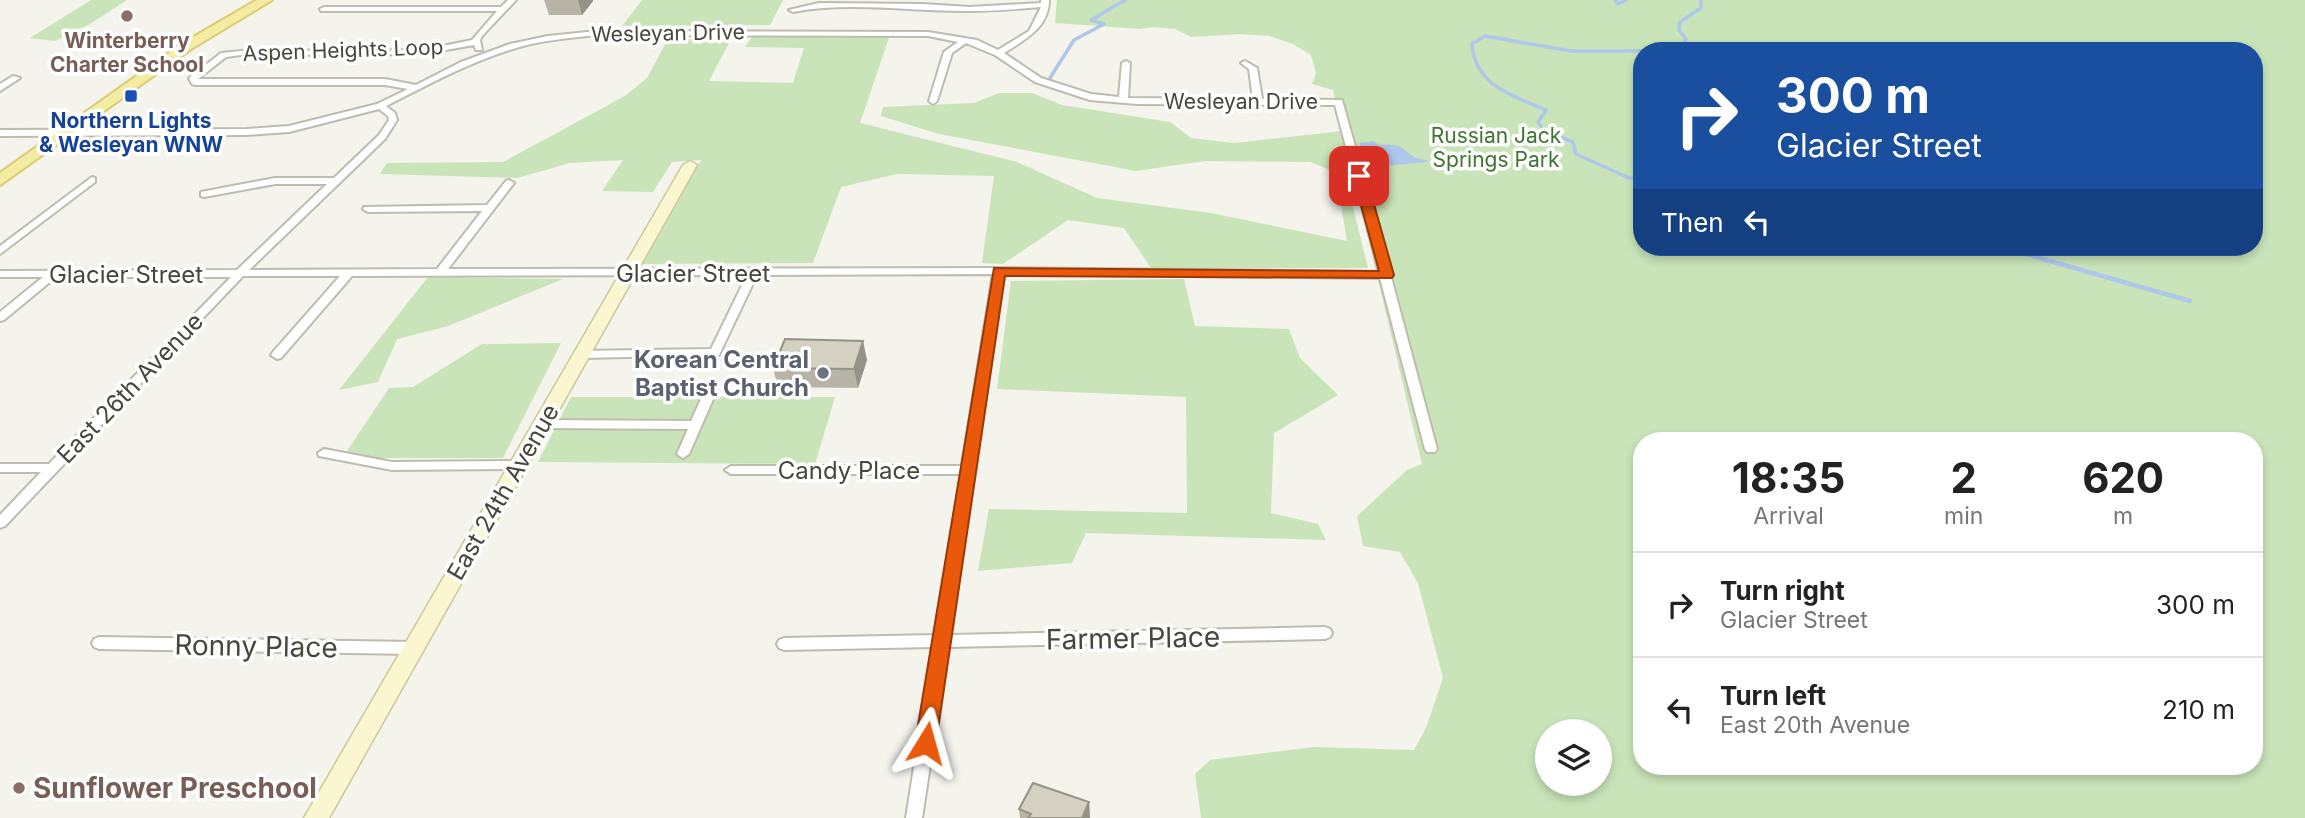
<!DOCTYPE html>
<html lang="en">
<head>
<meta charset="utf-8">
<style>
  body { margin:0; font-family:Inter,sans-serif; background:#f2f2f2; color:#222; height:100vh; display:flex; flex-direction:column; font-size:26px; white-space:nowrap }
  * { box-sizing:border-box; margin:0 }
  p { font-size:23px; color:#767676 }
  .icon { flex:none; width:38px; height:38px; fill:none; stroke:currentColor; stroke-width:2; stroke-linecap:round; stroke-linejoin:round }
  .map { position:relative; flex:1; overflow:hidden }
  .side { position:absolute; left:1633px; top:432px; width:630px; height:343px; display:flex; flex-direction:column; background:#fff; border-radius:28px; box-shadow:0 4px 10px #0003 }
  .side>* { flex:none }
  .top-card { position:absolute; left:1633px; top:42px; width:630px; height:214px; border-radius:28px; box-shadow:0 4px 10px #0003; background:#1a4fa0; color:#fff; overflow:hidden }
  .tools { position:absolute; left:1535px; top:719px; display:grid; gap:14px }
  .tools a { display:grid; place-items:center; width:77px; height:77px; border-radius:50%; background:#fff; box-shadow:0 4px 10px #0003; font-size:35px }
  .pin { position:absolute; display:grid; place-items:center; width:60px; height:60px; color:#fff; margin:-30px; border-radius:14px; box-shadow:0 4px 10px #0006 }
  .me { position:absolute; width:77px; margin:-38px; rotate:8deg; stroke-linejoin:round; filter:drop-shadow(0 0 5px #0008) }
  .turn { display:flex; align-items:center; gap:24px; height:147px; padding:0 28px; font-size:32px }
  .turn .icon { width:91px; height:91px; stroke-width:2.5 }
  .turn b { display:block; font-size:49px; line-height:60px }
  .then { display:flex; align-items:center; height:66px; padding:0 28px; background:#0003; gap:14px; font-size:26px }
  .eta { display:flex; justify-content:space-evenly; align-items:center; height:119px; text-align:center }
  .eta b { font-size:42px; font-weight:700; line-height:49px }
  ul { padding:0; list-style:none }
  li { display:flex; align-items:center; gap:21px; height:105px; padding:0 28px; border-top:2px solid #e0e0e0 }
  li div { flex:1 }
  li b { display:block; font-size:26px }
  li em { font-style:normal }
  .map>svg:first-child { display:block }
  .green { fill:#c9e4b9; fill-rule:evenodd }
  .water { fill:#aec7eb }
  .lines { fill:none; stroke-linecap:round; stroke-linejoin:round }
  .stream-far1 { stroke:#aec7eb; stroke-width:3.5 }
  .stream { stroke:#aec7eb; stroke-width:4.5 }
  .street-casing { stroke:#bfbcaf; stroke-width:4 }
  .secondary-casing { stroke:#ccc89d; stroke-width:3 }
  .primary-casing { stroke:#dacd74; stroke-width:4 }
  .street { fill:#fff; fill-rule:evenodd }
  .secondary { fill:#faf7d0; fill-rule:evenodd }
  .primary { fill:#f5eca4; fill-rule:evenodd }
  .wall { fill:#b7b4a7 }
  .shaded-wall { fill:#959288 }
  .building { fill:#d5d1c2; stroke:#959288; stroke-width:2 }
  .route { fill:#ea580c; stroke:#983908; stroke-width:2 }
  .education-dot { fill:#8d6e63; stroke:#fff; stroke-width:2.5 }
  .transit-dot { fill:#1a4fb4; stroke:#fff; stroke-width:2.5 }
  .worship-dot { fill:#6b7280; stroke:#fff; stroke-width:2.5 }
  .labels { text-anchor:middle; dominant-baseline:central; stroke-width:7; stroke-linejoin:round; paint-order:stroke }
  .far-street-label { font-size:21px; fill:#48453a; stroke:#fff }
  .far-education-label { font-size:21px; font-weight:bold; fill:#785e54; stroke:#fff }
  .far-transit-label { font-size:21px; font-weight:bold; fill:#164399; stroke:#fff }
  .far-park-label { font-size:21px; fill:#3f7532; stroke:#fff }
  .street-label { font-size:24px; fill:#48453a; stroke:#fff }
  .worship-label { font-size:24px; font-weight:bold; fill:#5b616d; stroke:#fff; text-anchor:end }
  .near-street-label { font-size:28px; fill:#48453a; stroke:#fff }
  .near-education-label { font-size:28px; font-weight:bold; fill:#785e54; stroke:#fff; text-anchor:start }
</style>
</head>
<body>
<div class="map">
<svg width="2305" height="818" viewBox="0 0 2305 818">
  <rect width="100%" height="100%" fill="#f4f3ec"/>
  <!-- green -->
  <g class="green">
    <polygon points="91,0 127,0 90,24 55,41 30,38"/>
    <polygon points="642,0 783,0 770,25 622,26"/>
    <path d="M 1057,0 L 2305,0 L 2305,818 L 1201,818 L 1195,774 L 1210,760 L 1315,747 L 1414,750 L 1426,728 L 1443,678 L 1418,583 L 1400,552 L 1363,546 L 1357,516 L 1407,470 L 1422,464 L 1354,179 L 1310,162 L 1205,161 L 1136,171 L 939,134 L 881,116 L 883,107 L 974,103 L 999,93 L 1032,93 L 1062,105 L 1170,122 L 1191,138 L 1234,143 L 1342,131 L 1333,90 L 1312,84 L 1316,73 L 1311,55 L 1293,44 L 1269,36 L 1240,34 L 1191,37 L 1175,29 L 1154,27 L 1140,29 L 1055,23 ZM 1642,51 L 2254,51 L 2254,247 L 1642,247 ZM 1642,441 L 2254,441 L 2254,766 L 1642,766 ZM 1547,732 L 1600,732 L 1600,784 L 1547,784 Z"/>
    <polygon points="753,35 890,35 860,123 1017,162 1097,198 1211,213 1347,241 1340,200 1351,199 1368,268 1151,268 1124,228 1068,220 1003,264 982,263 994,176 897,174 841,187 813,263 641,264 701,160 672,162 653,192 602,191 623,160 570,163 517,178 380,174 387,163 503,162 625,96 647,78 668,39 731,39 709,81 793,83 804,48 745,47"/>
    <polygon points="428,277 563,279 448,326 397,339 378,382 339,390"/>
    <polygon points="1184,279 1195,326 1289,329 1300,358 1338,395 1274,433 1271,513 1318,524 1326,540 1086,533 1072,563 978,571 989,509 1187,513 1186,397 997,389 1011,281"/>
    <polygon points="561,343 503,458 366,458 347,451 389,388 413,387 482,344"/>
    <polygon points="571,397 835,397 815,464 538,462"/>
  </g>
  <!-- water -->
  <path class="water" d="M 1373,141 L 1379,145 C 1408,141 1404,158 1427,160 L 1428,162 L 1385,166 L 1362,165 L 1360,143 Z"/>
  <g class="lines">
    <!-- stream-far1 -->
    <g class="stream-far1">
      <polyline points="1615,0 1618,4 1626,0"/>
      <path d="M 1642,51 L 1571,51 L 1485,36 L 1472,44 C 1474,85 1513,96 1546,110 L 1538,122 L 1544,131 L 1573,142 L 1576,154 L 1629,178 L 1642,179"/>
      <polyline points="1645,51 1684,46 1686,39 1679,30 1680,22 1701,8 1701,0"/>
      <polyline points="1050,78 1074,40 1104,24 1091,20 1125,0"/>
    </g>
    <!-- stream -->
    <polyline class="stream" points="2001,247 2190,301"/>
    <!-- street casing -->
    <g class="street-casing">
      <g id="street">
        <path d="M 508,0 L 516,0 L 482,36 L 480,40 L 482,50 L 476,50 L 474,45 L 423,54 L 241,55 L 226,57 L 198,79 L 385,79 L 416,85 L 461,62 L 510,44 L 548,36 L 597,31 L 928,32 L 977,40 L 998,50 L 1029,31 L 1041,7 C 1018,9 994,11 971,11 C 912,12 852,1 793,12 L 789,10 L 819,3 L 922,4 L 970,7 L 1041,3 L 1041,0 L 1049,0 C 1049,28 1024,40 1004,53 L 1041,78 L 1091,94 L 1119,97 L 1122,63 L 1126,61 L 1130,63 L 1128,98 L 1253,99 L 1249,69 L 1241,63 L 1245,61 L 1257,68 L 1262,99 L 1342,100 L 1390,272 L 1392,275 L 1391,277 L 1437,449 L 1435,452 L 1427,452 L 1425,449 L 1380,278 L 1004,274 L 950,635 L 1325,627 L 1330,629 L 1332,633 L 1330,637 L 1325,639 L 948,647 L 922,818 L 906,818 L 933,647 L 784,650 L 779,648 L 777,644 L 779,640 L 784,638 L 935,635 L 961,474 L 731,474 L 725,470 L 731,466 L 962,466 L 993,274 L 757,275 L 719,355 L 582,358 L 578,357 L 576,354 L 578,351 L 711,349 L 747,275 L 352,276 L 281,358 L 277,359 L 271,355 L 273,352 L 340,276 L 243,276 L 5,526 L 0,528 L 0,515 L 41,472 L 0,472 L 0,464 L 49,464 L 231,277 L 56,277 L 4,320 L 0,321 L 0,312 L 43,277 L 0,277 L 0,271 L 237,270 L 327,184 L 275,184 L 204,197 L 201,196 L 201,192 L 275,178 L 334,178 L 379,135 L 389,120 L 388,116 L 379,109 L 289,132 L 247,135 L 0,136 L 0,130 L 247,129 L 289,126 L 377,104 L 408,89 L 385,85 L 195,85 L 192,84 L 189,78 L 221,53 L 241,51 L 423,50 L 472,40 L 497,11 L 321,11 L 320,9 L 324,7 L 501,7 ZM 597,35 L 928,36 L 958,42 L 944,52 L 929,101 L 933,104 L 937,101 L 952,53 L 966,43 L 995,55 L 1035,82 L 1090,100 L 1137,104 L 1335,105 L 1379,272 L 999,268 L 448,269 L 514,183 L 509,180 L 506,181 L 487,205 L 364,207 L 363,209 L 368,212 L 482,211 L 437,269 L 249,270 L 385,139 L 397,120 L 395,113 L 386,106 C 428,85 469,62 516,48 C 542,40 570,38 597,35 Z"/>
        <polygon points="13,76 20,78 0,91 0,84"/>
        <polygon points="92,177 95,178 95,182 0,254 0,246"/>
        <polygon points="708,393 714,397 689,454 683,458 677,454 688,429 542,428 536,424 542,420 691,421 702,397"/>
        <polygon points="324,449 392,462 518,461 524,465 518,469 392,470 319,456 318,453"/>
        <polygon points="99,637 413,642 418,644 421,648 418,652 413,654 99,649 94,647 92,643 94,639"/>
      </g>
    </g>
    <!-- secondary casing -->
    <g class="secondary-casing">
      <polygon id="secondary" points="690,161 697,165 329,818 304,818 683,165"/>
    </g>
    <!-- primary casing -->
    <g class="primary-casing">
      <polygon id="primary" points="257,0 272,0 191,49 0,185 0,173 183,43"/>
    </g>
    <!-- street -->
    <use href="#street" class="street"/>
    <!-- secondary -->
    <use href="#secondary" class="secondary"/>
    <!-- primary -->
    <use href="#primary" class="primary"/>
  </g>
  <!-- wall -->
  <g class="wall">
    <polygon points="544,0 593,0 593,1 582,15 549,15"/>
    <polygon points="867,360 858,388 778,387 773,368"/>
    <polygon points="1089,802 1090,818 1020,818 1019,809"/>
  </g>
  <!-- shaded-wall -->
  <g class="shaded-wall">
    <polygon points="578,0 593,0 593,1 582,15"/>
    <polygon points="863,341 867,360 858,388 854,369"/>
    <polygon points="1089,802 1090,818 1082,818"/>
  </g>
  <!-- building -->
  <g class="building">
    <polygon points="785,339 863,341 854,369 773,368"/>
    <polygon points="1033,783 1089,802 1082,818 1028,818 1031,814 1019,809"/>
  </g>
  <!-- route -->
  <polygon class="route" points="1359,172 1366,176 1394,275 1392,278 1005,276 936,743 933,749 926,752 918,749 915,743 994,268 1379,271 1353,176"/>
  <!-- markers -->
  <g class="education-dot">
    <circle cx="127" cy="16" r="7"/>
    <circle cx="19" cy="788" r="7"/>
  </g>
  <rect class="transit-dot" x="124" y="89" width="14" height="14" rx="3.5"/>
  <circle class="worship-dot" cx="823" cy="373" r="7"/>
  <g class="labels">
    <!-- far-street labels -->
    <g class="far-street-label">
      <text transform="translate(668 33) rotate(-1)">Wesleyan Drive</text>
      <text transform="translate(343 50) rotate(-2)">Aspen Heights Loop</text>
      <text x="1241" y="101">Wesleyan Drive</text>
    </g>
    <!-- far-education labels -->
    <g class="far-education-label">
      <text x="127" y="40">Winterberry<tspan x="127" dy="24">Charter School</tspan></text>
    </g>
    <!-- far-transit labels -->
    <g class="far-transit-label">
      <text x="131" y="120">Northern Lights<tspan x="131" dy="24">&amp; Wesleyan WNW</tspan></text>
    </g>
    <!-- far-park labels -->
    <g class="far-park-label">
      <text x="1496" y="135">Russian Jack<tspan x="1496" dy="24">Springs Park</tspan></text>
    </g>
    <!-- street labels -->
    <g class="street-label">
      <text x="693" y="273">Glacier Street</text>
      <text x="126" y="274">Glacier Street</text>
      <text transform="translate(130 388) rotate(-46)">East 26th Avenue</text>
      <text x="849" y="470">Candy Place</text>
      <text transform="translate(503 492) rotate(-60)">East 24th Avenue</text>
    </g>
    <!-- worship labels -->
    <g class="worship-label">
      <text x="809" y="359">Korean Central<tspan x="809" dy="28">Baptist Church</tspan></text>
    </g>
    <!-- near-street labels -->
    <g class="near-street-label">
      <text transform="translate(1133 638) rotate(-1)">Farmer Place</text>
      <text transform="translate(256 646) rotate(1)">Ronny Place</text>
    </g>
    <!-- near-education labels -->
    <g class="near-education-label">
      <text x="33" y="788">Sunflower Preschool</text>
    </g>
  </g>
</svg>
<div class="tools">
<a><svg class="icon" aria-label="layers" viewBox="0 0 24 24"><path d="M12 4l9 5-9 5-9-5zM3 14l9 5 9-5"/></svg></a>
</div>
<div class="pin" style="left:1359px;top:176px;background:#d93025"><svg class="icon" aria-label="arrive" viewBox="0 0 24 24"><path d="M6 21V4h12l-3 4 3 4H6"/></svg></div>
<svg class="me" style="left:926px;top:743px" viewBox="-20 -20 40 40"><path d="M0-17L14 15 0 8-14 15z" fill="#ea580c" stroke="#fff" stroke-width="4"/></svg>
<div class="top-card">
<div class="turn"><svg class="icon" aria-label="right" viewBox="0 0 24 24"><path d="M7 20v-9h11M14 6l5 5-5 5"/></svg><div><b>300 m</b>Glacier Street</div></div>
<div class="then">Then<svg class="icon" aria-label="left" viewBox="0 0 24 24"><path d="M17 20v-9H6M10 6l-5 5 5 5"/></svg></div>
</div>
<section class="side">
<div class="eta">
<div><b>18:35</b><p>Arrival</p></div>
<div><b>2</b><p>min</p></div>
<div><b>620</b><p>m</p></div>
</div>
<ul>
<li><svg class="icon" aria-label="right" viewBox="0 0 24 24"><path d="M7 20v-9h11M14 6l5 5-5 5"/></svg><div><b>Turn right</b><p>Glacier Street</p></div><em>300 m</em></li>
<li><svg class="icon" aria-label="left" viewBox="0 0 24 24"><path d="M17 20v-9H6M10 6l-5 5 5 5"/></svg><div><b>Turn left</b><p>East 20th Avenue</p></div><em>210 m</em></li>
</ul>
</section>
</div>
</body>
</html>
